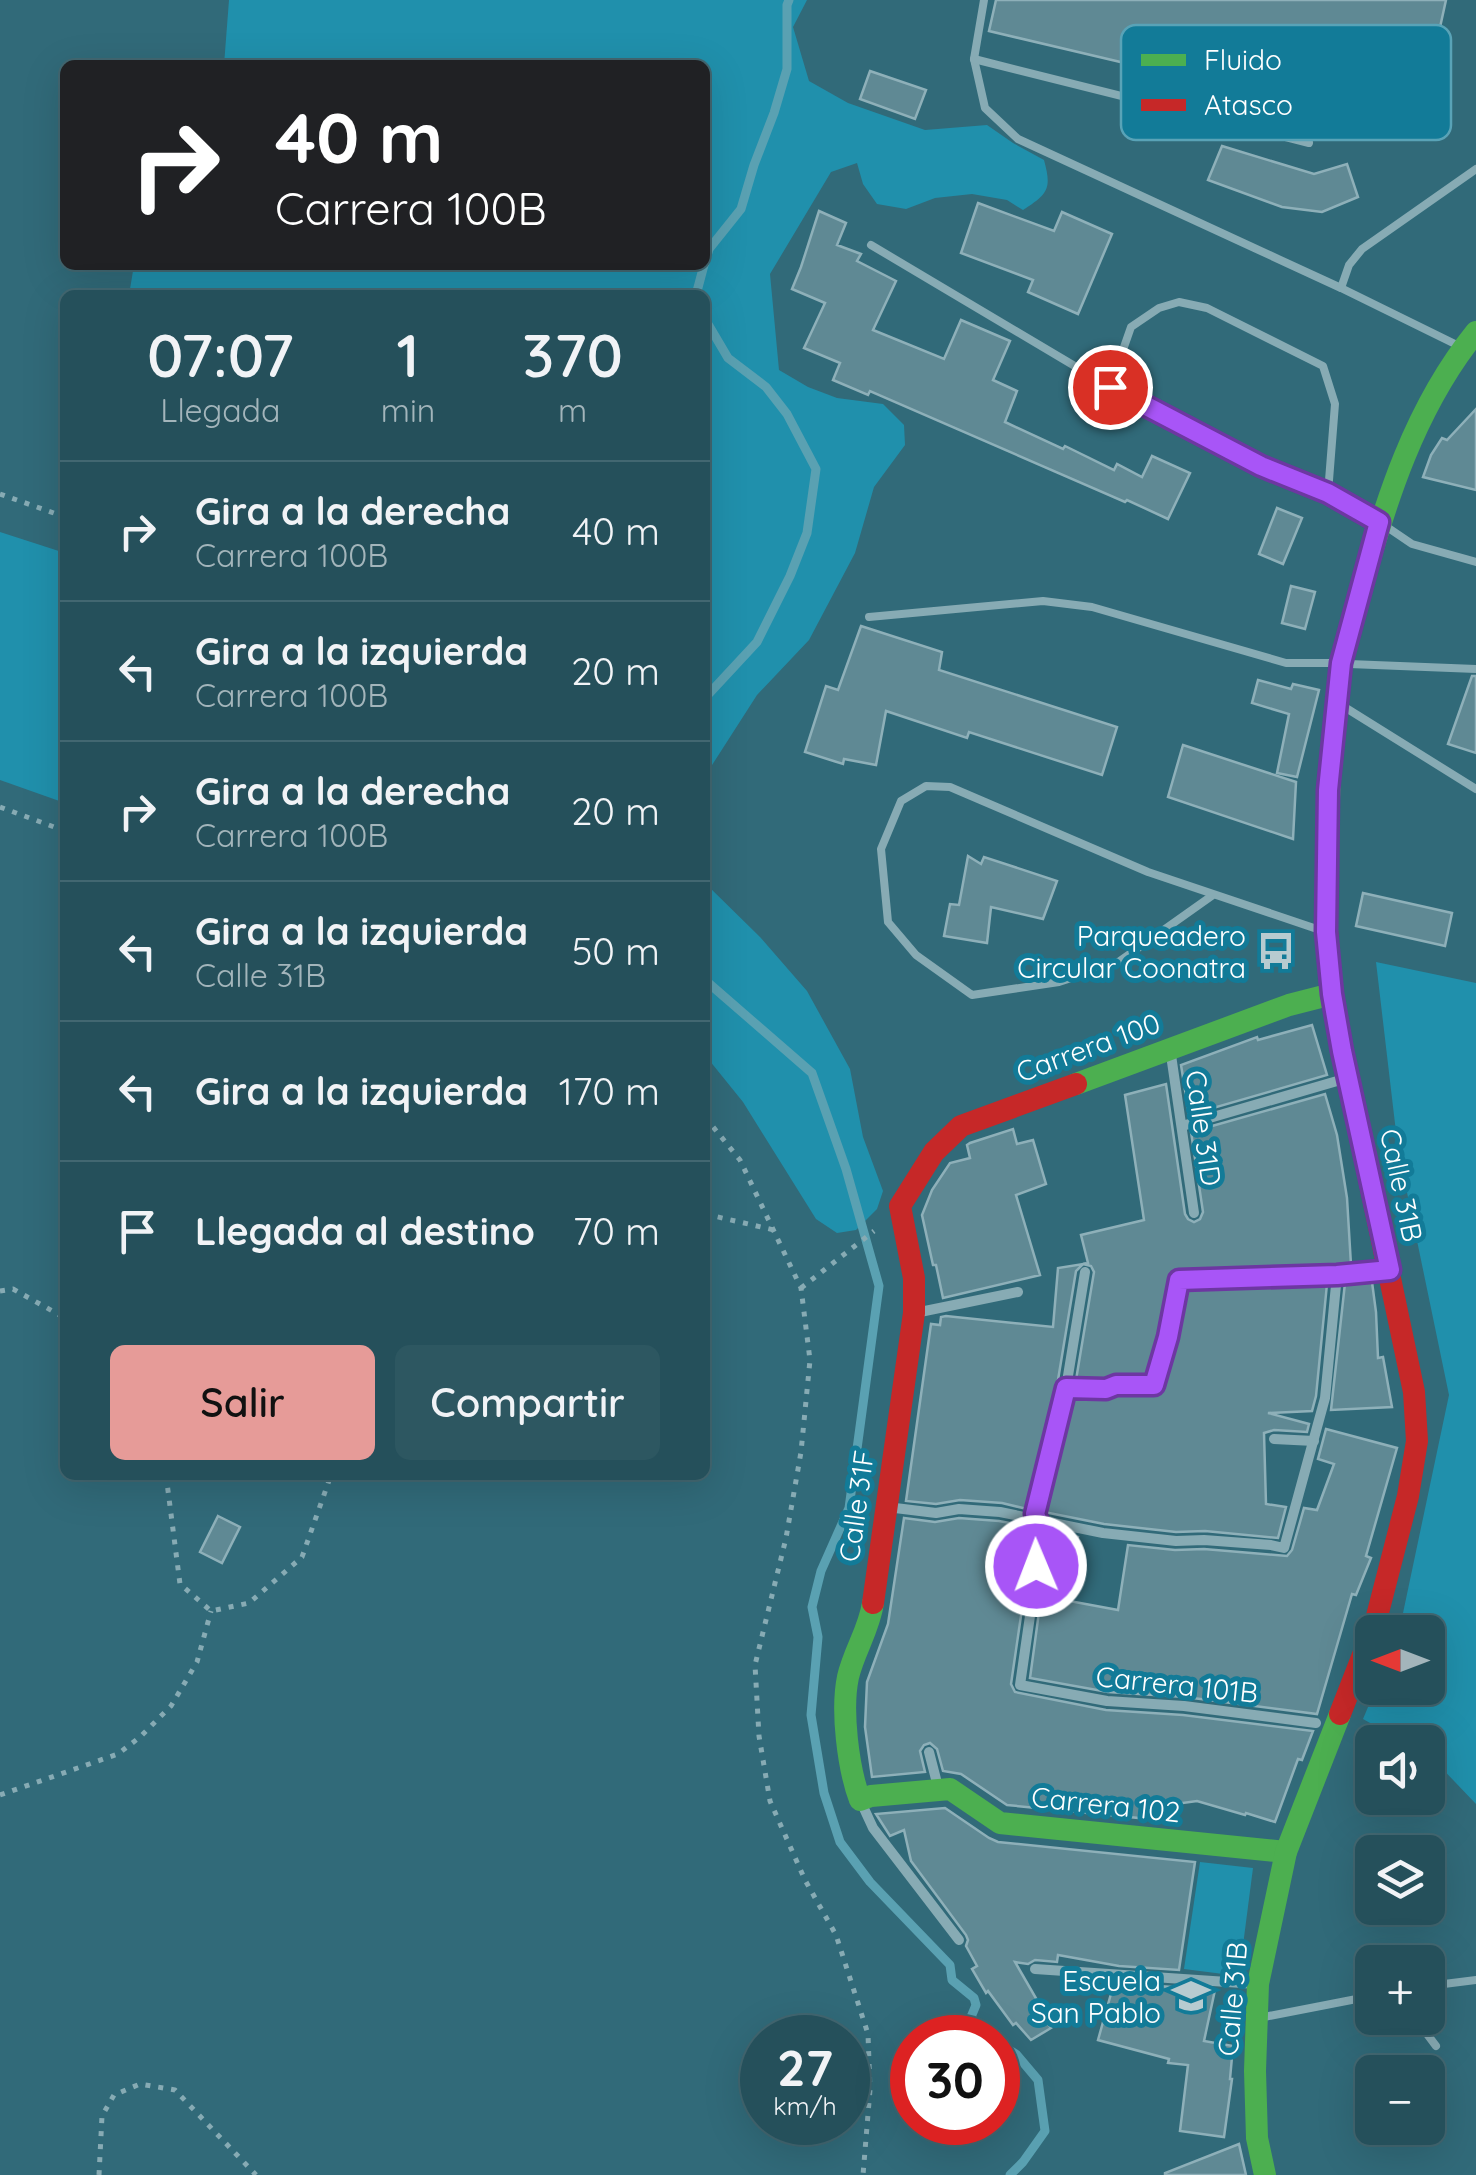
<!DOCTYPE html>
<html lang="es">
<head>
<meta charset="utf-8">
<style>
  body { margin:0; font-family:Quicksand,sans-serif; background:#2d5761; color:#f1f3f6; height:100vh; display:flex; flex-direction:column; font-size:38px; white-space:nowrap }
  * { box-sizing:border-box; margin:0 }
  p { font-size:32px; color:#a3b5bb }
  .icon { flex:none; width:55px; height:55px; fill:none; stroke:currentColor; stroke-width:2; stroke-linecap:round; stroke-linejoin:round }
  .map { position:relative; flex:1; overflow:hidden }
  .side { position:absolute; left:60px; top:290px; width:650px; height:1190px; display:flex; flex-direction:column; background:#25505b; border-radius:15px; box-shadow:0 10px 40px #0002,0 0 0 2px #426771 }
  .side>* { flex:none }
  .top-card { position:absolute; left:60px; top:60px; width:650px; height:210px; border-radius:15px; box-shadow:0 10px 40px #0002,0 0 0 2px #426771; background:#202124; color:#fff; overflow:hidden }
  .needle { width:65px; rotate:270deg }
  .buttons { position:absolute; left:1355px; top:1615px; display:grid; gap:20px }
  .buttons a { display:grid; place-items:center; width:90px; height:90px; border-radius:15px; background:#25505b; box-shadow:0 10px 40px #0002,0 0 0 2px #426771; font-size:50px }
  .speed { position:absolute; left:740px; top:2015px; display:flex; gap:20px; font-size:50px; font-weight:700; text-align:center }
  .speed>* { display:grid; place-content:center; width:130px; height:130px; border-radius:50%; background:#25505b; box-shadow:0 10px 40px #0002,0 0 0 2px #426771; line-height:1 }
  .speed small { font-size:25px; font-weight:400 }
  .speed .limit { border:15px solid #d22; background:#fff; color:#111 }
  .pin { position:absolute; display:grid; place-items:center; width:85px; height:85px; color:#fff; margin:-42px; border:5px solid #fff; border-radius:50%; box-shadow:0 2px 10px #0007 }
  .me { position:absolute; width:110px; margin:-55px; rotate:359deg; stroke-linejoin:round; filter:drop-shadow(0 0 8px #0008) }
  .turn { display:flex; align-items:center; gap:35px; height:210px; padding:0 50px; font-size:45px }
  .turn .icon { width:130px; height:130px; stroke-width:2.5 }
  .turn b { display:block; font-size:70px; line-height:85px }
  .eta { display:flex; justify-content:space-evenly; align-items:center; height:170px; text-align:center }
  .eta b { font-size:60px; font-weight:600; line-height:70px }
  .button { display:flex; gap:20px; margin-top:auto; padding:20px 50px }
  .button a { flex:1; height:115px; border-radius:15px; background:#e69b98; color:#111; font-size:40px; font-weight:600; line-height:115px; text-align:center }
  .button a+a { background:#2d5761; color:#f1f3f6 }
  ul { padding:0; list-style:none }
  li { display:flex; align-items:center; gap:30px; height:140px; padding:0 50px; border-top:2px solid #426771 }
  li div { flex:1 }
  li b { display:block; font-size:38px }
  li em { font-style:normal }
  .map>svg:first-child { display:block }
  .green { fill:#2090ac }
  .lines { fill:none; stroke-linecap:round; stroke-linejoin:round }
  .stream { stroke:#5aa1b2; stroke-width:9 }
  .building { fill:#5f8994; stroke:#8eb0b9; stroke-width:2.5 }
  .path { stroke:#87abb4; stroke-width:5; stroke-dasharray:5 8; stroke-linecap:butt }
  .lane { stroke:#87abb4; stroke-width:8 }
  .street { stroke:#87abb4; stroke-width:10 }
  .fast { stroke:#4caf50; stroke-width:22 }
  .jam { stroke:#c62828; stroke-width:22 }
  .route-casing { stroke:#6d37a1; stroke-width:25 }
  .route { stroke:#a855f7; stroke-width:18 }
  .labels { text-anchor:middle; dominant-baseline:central; stroke-width:10; stroke-linejoin:round; paint-order:stroke }
  .poi-label { font-size:28px; fill:#fff; stroke:#127b98; text-anchor:end }
  .street-label { font-size:28px; fill:#fff; stroke:#127b98 }
  .key { fill:#127b98; stroke:#59a3b7; stroke-width:2.5 }
  .key-label { font-size:28px; fill:#fff }
</style>
</head>
<body>
<div class="map">
<svg width="1476" height="2175" viewBox="0 0 1476 2175">
  <rect width="100%" height="100%" fill="#316a79"/>
  <!-- green -->
  <g class="green">
    <path d="M 229,0 L 807,0 L 793,27 L 809,81 L 848,103 L 925,130 L 987,125 L 1013,143 L 1044,160 C 1052,189 1048,194 1023,210 L 1007,200 L 972,194 L 935,198 L 906,209 L 877,204 L 863,184 L 857,163 L 831,172 L 770,274 L 779,370 L 808,387 L 837,398 L 883,404 L 904,425 L 905,445 L 874,487 L 855,553 L 809,640 L 757,695 L 705,776 L 705,295 L 129,295 L 134,265 L 705,265 L 705,65 L 224,65 Z"/>
    <polygon points="0,532 65,553 65,803 0,780"/>
    <polygon points="705,883 760,937 807,991 850,1069 863,1137 883,1191 877,1209 856,1230 837,1233 816,1219 743,1102 705,1055"/>
    <polygon points="1376,962 1476,983 1476,1804 1434,1760 1428,1756 1428,1742 1404,1742 1363,1719 1376,1688 1428,1688 1428,1632 1399,1632 1449,1395 1398,1149"/>
    <polygon points="1200,1862 1253,1868 1239,1976 1184,1969"/>
  </g>
  <g class="lines">
    <!-- stream -->
    <g class="stream">
      <polyline points="705,263 709,249 741,209 754,165 774,113 787,69 787,5 789,0"/>
      <polyline points="696,295 704,265"/>
      <polyline points="705,319 728,358 766,387 787,414 816,469 807,533 790,576 757,642 705,698"/>
      <polyline points="705,980 812,1073 846,1169 879,1286 849,1508 821,1571 812,1607 818,1637 811,1715 824,1793 840,1842 870,1882 950,1965 952,1980 974,1998 976,2005 971,2017 983,2033 989,2038"/>
      <polyline points="998,2043 1016,2054 1038,2080 1045,2131 1023,2162 1010,2175"/>
    </g>
  </g>
  <!-- building -->
  <g class="building">
    <polygon points="996,0 1446,0 1417,132 989,31"/>
    <polygon points="870,71 926,90 915,119 860,99"/>
    <polygon points="1222,146 1314,174 1347,164 1358,197 1322,212 1282,207 1208,180"/>
    <polygon points="978,203 1054,231 1062,212 1112,234 1078,314 1028,292 1033,280 961,253"/>
    <polygon points="819,211 846,223 837,245 861,254 857,261 896,281 873,330 944,359 961,320 1010,341 993,380 1017,391 1005,422 1063,449 1065,446 1114,470 1117,464 1142,477 1152,456 1190,473 1168,519 1127,500 1125,502 870,391 868,395 833,380 840,363 804,348 825,303 792,289 801,267"/>
    <polygon points="1476,409 1476,490 1423,477 1431,455 1442,438 1447,440"/>
    <polygon points="1277,508 1302,518 1283,564 1259,554"/>
    <polygon points="1291,586 1315,592 1305,629 1282,623"/>
    <polygon points="861,626 942,652 939,670 1117,727 1102,775 969,732 967,738 886,711 876,765 844,759 843,764 805,752 826,686 838,690"/>
    <polygon points="1472,676 1476,676 1476,753 1448,744"/>
    <polygon points="1258,680 1291,689 1293,684 1319,690 1297,777 1277,773 1289,714 1252,703"/>
    <polygon points="1183,745 1296,782 1293,839 1168,797"/>
    <polygon points="968,856 981,864 984,857 1057,881 1043,919 991,907 987,943 944,936 950,904 959,905"/>
    <polygon points="1363,893 1452,913 1445,946 1356,926"/>
    <polygon points="1312,1025 1327,1075 1189,1115 1181,1065 1257,1037 1258,1040"/>
    <polygon points="1166,1084 1185,1214 1188,1219 1194,1222 1200,1219 1203,1212 1191,1132 1325,1094 1337,1135 1347,1198 1351,1265 1176,1272 1170,1278 1160,1335 1147,1376 1115,1376 1104,1380 1076,1380 1094,1272 1091,1266 1083,1264 1088,1263 1081,1235 1144,1220 1125,1095"/>
    <polygon points="1013,1129 1017,1144 1033,1140 1046,1184 1016,1195 1040,1275 943,1298 936,1265 933,1265 922,1215 932,1190 950,1163 970,1158 967,1145 970,1143"/>
    <polygon points="1083,1264 1076,1271 1057,1386 1027,1509 1002,1503 960,1500 936,1504 906,1501 931,1324 940,1325 941,1317 946,1316 1053,1327 1058,1268"/>
    <polygon points="1372,1282 1376,1312 1378,1358 1383,1357 1392,1407 1331,1410 1345,1283"/>
    <polygon points="1327,1284 1316,1396 1312,1411 1268,1413 1309,1424 1307,1432 1274,1430 1264,1433 1266,1504 1286,1507 1278,1538 1205,1531 1176,1532 1104,1524 1044,1512 1073,1397 1105,1398 1118,1394 1153,1394 1159,1391 1177,1339 1186,1289"/>
    <polygon points="1326,1429 1397,1448 1366,1556 1371,1558 1356,1595 1352,1594 1317,1714 1185,1697 1108,1692 1030,1678 1050,1531 1078,1537 1064,1600 1118,1610 1128,1545 1175,1550 1204,1549 1287,1556 1292,1550 1304,1508 1317,1510 1334,1464 1318,1459"/>
    <polygon points="218,1516 240,1527 222,1563 200,1552"/>
    <polygon points="904,1518 935,1522 959,1518 999,1521 1031,1527 1033,1534 1011,1684 1015,1692 1106,1710 1183,1715 1313,1731 1302,1760 1298,1759 1275,1822 1246,1813 1245,1815 1197,1801 1168,1805 1170,1821 1007,1805 961,1774 943,1771 937,1749 930,1743 924,1745 920,1751 925,1772 872,1777 865,1727 867,1682 888,1624"/>
    <polygon points="945,1808 989,1838 998,1842 1195,1862 1179,1970 1119,1966 1058,1955 1057,1962 1035,1960 1028,1964 1015,1962 1041,2007 1037,2010 1051,2028 1031,2040 1016,2023 1013,2025 988,1991 986,1993 972,1969 977,1966 966,1946 968,1940 966,1935 911,1861 904,1830 890,1836 876,1814"/>
    <polygon points="1114,1983 1215,1990 1204,2041 1233,2046 1230,2079 1232,2079 1224,2137 1180,2131 1188,2065 1168,2063 1169,2059 1098,2040"/>
    <polygon points="1239,2144 1246,2175 1165,2175 1165,2173"/>
  </g>
  <g class="lines">
    <!-- path -->
    <g class="path">
      <polyline points="0,494 65,517"/>
      <polyline points="0,807 65,831"/>
      <polyline points="705,1117 740,1160 801,1288 810,1360 801,1452 786,1538 755,1665 759,1736 770,1801 805,1880 836,1935 868,2034 870,2090 863,2175"/>
      <polyline points="705,1214 774,1230"/>
      <polyline points="801,1288 874,1231"/>
      <polyline points="0,1291 13,1289 65,1318"/>
      <polyline points="166,1475 180,1584 211,1611 249,1603 302,1557 331,1475"/>
      <polyline points="0,1795 118,1754 140,1737 171,1706 197,1662 211,1611"/>
      <polyline points="99,2175 102,2116 114,2095 140,2084 175,2090 256,2175"/>
    </g>
    <!-- lane -->
    <g class="lane">
      <polyline points="984,0 974,59 985,108 1018,139 1341,288 1455,344"/>
      <polyline points="974,59 1309,143"/>
      <polyline points="871,245 1110,387 1261,466 1328,493 1372,518"/>
      <polyline points="1341,288 1349,265 1362,249 1476,169"/>
      <polyline points="1110,387 1131,327 1159,308 1179,302 1207,308 1323,366 1335,404 1328,493"/>
      <polyline points="1384,525 1412,544 1476,562"/>
      <polyline points="869,617 1043,601 1092,607 1286,663 1335,663"/>
      <polyline points="1349,664 1476,669"/>
      <polyline points="1346,708 1476,789"/>
      <polyline points="1213,895 1117,963 1059,982 972,995 916,955 888,922 881,849 901,801 926,786 950,787 1148,872 1317,929"/>
      <polyline points="1428,1986 1476,1980"/>
      <polyline points="1264,2017 1372,1996"/>
      <polyline points="1415,2018 1436,2046"/>
    </g>
    <!-- street -->
    <g class="street">
      <polyline points="1171,1055 1194,1213"/>
      <polyline points="1182,1126 1344,1079"/>
      <polyline points="1085,1272 1066,1388 1035,1514 1042,1533 1020,1685 1107,1701 1184,1706 1316,1723"/>
      <polyline points="920,1312 1018,1292"/>
      <polyline points="1066,1388 1105,1389 1116,1385 1153,1385 1168,1337 1179,1280 1337,1275 1386,1270"/>
      <polyline points="1274,1439 1314,1441"/>
      <polyline points="887,1507 936,1513 959,1509 1000,1512 1103,1533 1176,1541 1204,1540 1271,1545 1284,1548 1325,1398 1337,1275"/>
      <polyline points="929,1752 937,1783 940,1785"/>
      <polyline points="861,1802 873,1828 959,1940"/>
      <polyline points="1035,1969 1257,1984"/>
    </g>
    <!-- fast -->
    <g class="fast">
      <path d="M 1326,917 C 1327,833 1329,750 1341,667 C 1344,642 1353,618 1360,594 C 1385,502 1415,407 1476,332"/>
      <polyline points="1076,1084 1289,1005 1332,994"/>
      <path d="M 873,1603 C 869,1630 854,1651 848,1677 C 841,1710 848,1768 860,1800 L 871,1796 L 950,1789 L 1000,1823 L 1286,1852"/>
      <polyline points="1265,2175 1257,2138 1255,2071 1258,1984 1286,1852 1340,1714"/>
    </g>
    <!-- jam -->
    <g class="jam">
      <polyline points="1326,917 1332,994 1342,1051 1414,1392 1417,1441 1408,1496 1375,1624 1340,1714"/>
      <polyline points="873,1603 914,1313 914,1278 900,1206 934,1152 961,1126 1076,1084"/>
    </g>
  </g>
  <g class="lines">
    <!-- route casing -->
    <g class="route-casing">
      <polyline id="route" points="1036,1566 1042,1532 1035,1514 1066,1388 1106,1389 1116,1385 1154,1385 1168,1337 1179,1280 1337,1275 1390,1270 1342,1051 1332,994 1326,932 1328,790 1341,663 1379,522 1328,493 1261,466 1110,387"/>
    </g>
    <!-- route -->
    <use href="#route" class="route"/>
  </g>
  <!-- icons -->
  <defs>
    <g id="bus-bare" transform="scale(3)"><path d="M-5-6H5V4H4V6H2V4H-2V6H-4V4H-5ZM-3.5-4V0h7V-4ZM-3.5 1.2v1.5H-2V1.2ZM2 1.2v1.5H3.5V1.2Z" fill="#b7cbd0" stroke="#127b98" stroke-width="2.5" paint-order="stroke"/></g>
    <g id="school-bare" transform="scale(3)"><path d="M0-5L7-2L0 1L-7-2ZM-4 1L0 2.5L4 1V4Q0 6-4 4Z" fill="#b7cbd0" stroke="#127b98" stroke-width="2.5" paint-order="stroke"/></g>
  </defs>
  <g fill-rule="evenodd">
    <use href="#bus-bare" x="1276" y="951"/>
    <use href="#school-bare" x="1191" y="1996"/>
  </g>
  <g class="labels">
    <!-- poi labels -->
    <g class="poi-label">
      <text x="1246" y="935">Parqueadero<tspan x="1246" dy="32">Circular Coonatra</tspan></text>
      <text x="1161" y="1980">Escuela<tspan x="1161" dy="32">San Pablo</tspan></text>
    </g>
    <!-- street labels -->
    <g class="street-label">
      <text transform="translate(1088 1047) rotate(-20)">Carrera 100</text>
      <text transform="translate(1204 1128) rotate(82)">Calle 31D</text>
      <text transform="translate(1402 1185) rotate(78)">Calle 31B</text>
      <text transform="translate(856 1506) rotate(-82)">Calle 31F</text>
      <text transform="translate(1177 1684) rotate(6)">Carrera 101B</text>
      <text transform="translate(1106 1804) rotate(6)">Carrera 102</text>
      <text transform="translate(1232 1999) rotate(-85)">Calle 31B</text>
    </g>
  </g>
  <!-- legend -->
  <rect x="1121" y="25" width="330" height="115" rx="15" class="key"/>
  <rect x="1141" y="54" width="45" height="12" fill="#4caf50"/>
  <rect x="1141" y="99" width="45" height="12" fill="#c62828"/>
  <g class="key-label">
    <text x="1204" y="70">Fluido</text>
    <text x="1204" y="115">Atasco</text>
  </g>
</svg>
<div class="buttons">
<a><svg class="needle" viewBox="-14 -14 28 28"><path d="M0-13l5 13h-10z" fill="#e53935"/><path d="M0 13l5-13h-10z" fill="#a3b5bb"/></svg></a>
<a><svg class="icon" aria-label="sound" viewBox="0 0 24 24"><path d="M4 9h4l5-4v14l-5-4H4zM17 9q2 3 0 6"/></svg></a>
<a><svg class="icon" aria-label="layers" viewBox="0 0 24 24"><path d="M12 4l9 5-9 5-9-5zM3 14l9 5 9-5"/></svg></a>
<a>+</a>
<a>−</a>
</div>
<div class="speed"><div>27<small>km/h</small></div><div class="limit">30</div></div>
<div class="pin" style="left:1110px;top:387px;background:#d93025"><svg class="icon" aria-label="arrive" viewBox="0 0 24 24"><path d="M6 21V4h12l-3 4 3 4H6"/></svg></div>
<svg class="me" style="left:1036px;top:1566px" viewBox="-20 -20 40 40"><circle r="17" fill="#a855f7" stroke="#fff" stroke-width="3"/><path d="M0-11L8 9 0 5-8 9z" fill="#fff"/></svg>
<div class="top-card">
<div class="turn"><svg class="icon" aria-label="right" viewBox="0 0 24 24"><path d="M7 20v-9h11M14 6l5 5-5 5"/></svg><div><b>40 m</b>Carrera 100B</div></div>
</div>
<section class="side">
<div class="eta">
<div><b>07:07</b><p>Llegada</p></div>
<div><b>1</b><p>min</p></div>
<div><b>370</b><p>m</p></div>
</div>
<ul>
<li><svg class="icon" aria-label="right" viewBox="0 0 24 24"><path d="M7 20v-9h11M14 6l5 5-5 5"/></svg><div><b>Gira a la derecha</b><p>Carrera 100B</p></div><em>40 m</em></li>
<li><svg class="icon" aria-label="left" viewBox="0 0 24 24"><path d="M17 20v-9H6M10 6l-5 5 5 5"/></svg><div><b>Gira a la izquierda</b><p>Carrera 100B</p></div><em>20 m</em></li>
<li><svg class="icon" aria-label="right" viewBox="0 0 24 24"><path d="M7 20v-9h11M14 6l5 5-5 5"/></svg><div><b>Gira a la derecha</b><p>Carrera 100B</p></div><em>20 m</em></li>
<li><svg class="icon" aria-label="left" viewBox="0 0 24 24"><path d="M17 20v-9H6M10 6l-5 5 5 5"/></svg><div><b>Gira a la izquierda</b><p>Calle 31B</p></div><em>50 m</em></li>
<li><svg class="icon" aria-label="left" viewBox="0 0 24 24"><path d="M17 20v-9H6M10 6l-5 5 5 5"/></svg><div><b>Gira a la izquierda</b></div><em>170 m</em></li>
<li><svg class="icon" aria-label="arrive" viewBox="0 0 24 24"><path d="M6 21V4h12l-3 4 3 4H6"/></svg><div><b>Llegada al destino</b></div><em>70 m</em></li>
</ul>
<div class="button"><a>Salir</a><a>Compartir</a></div>
</section>
</div>
</body>
</html>
